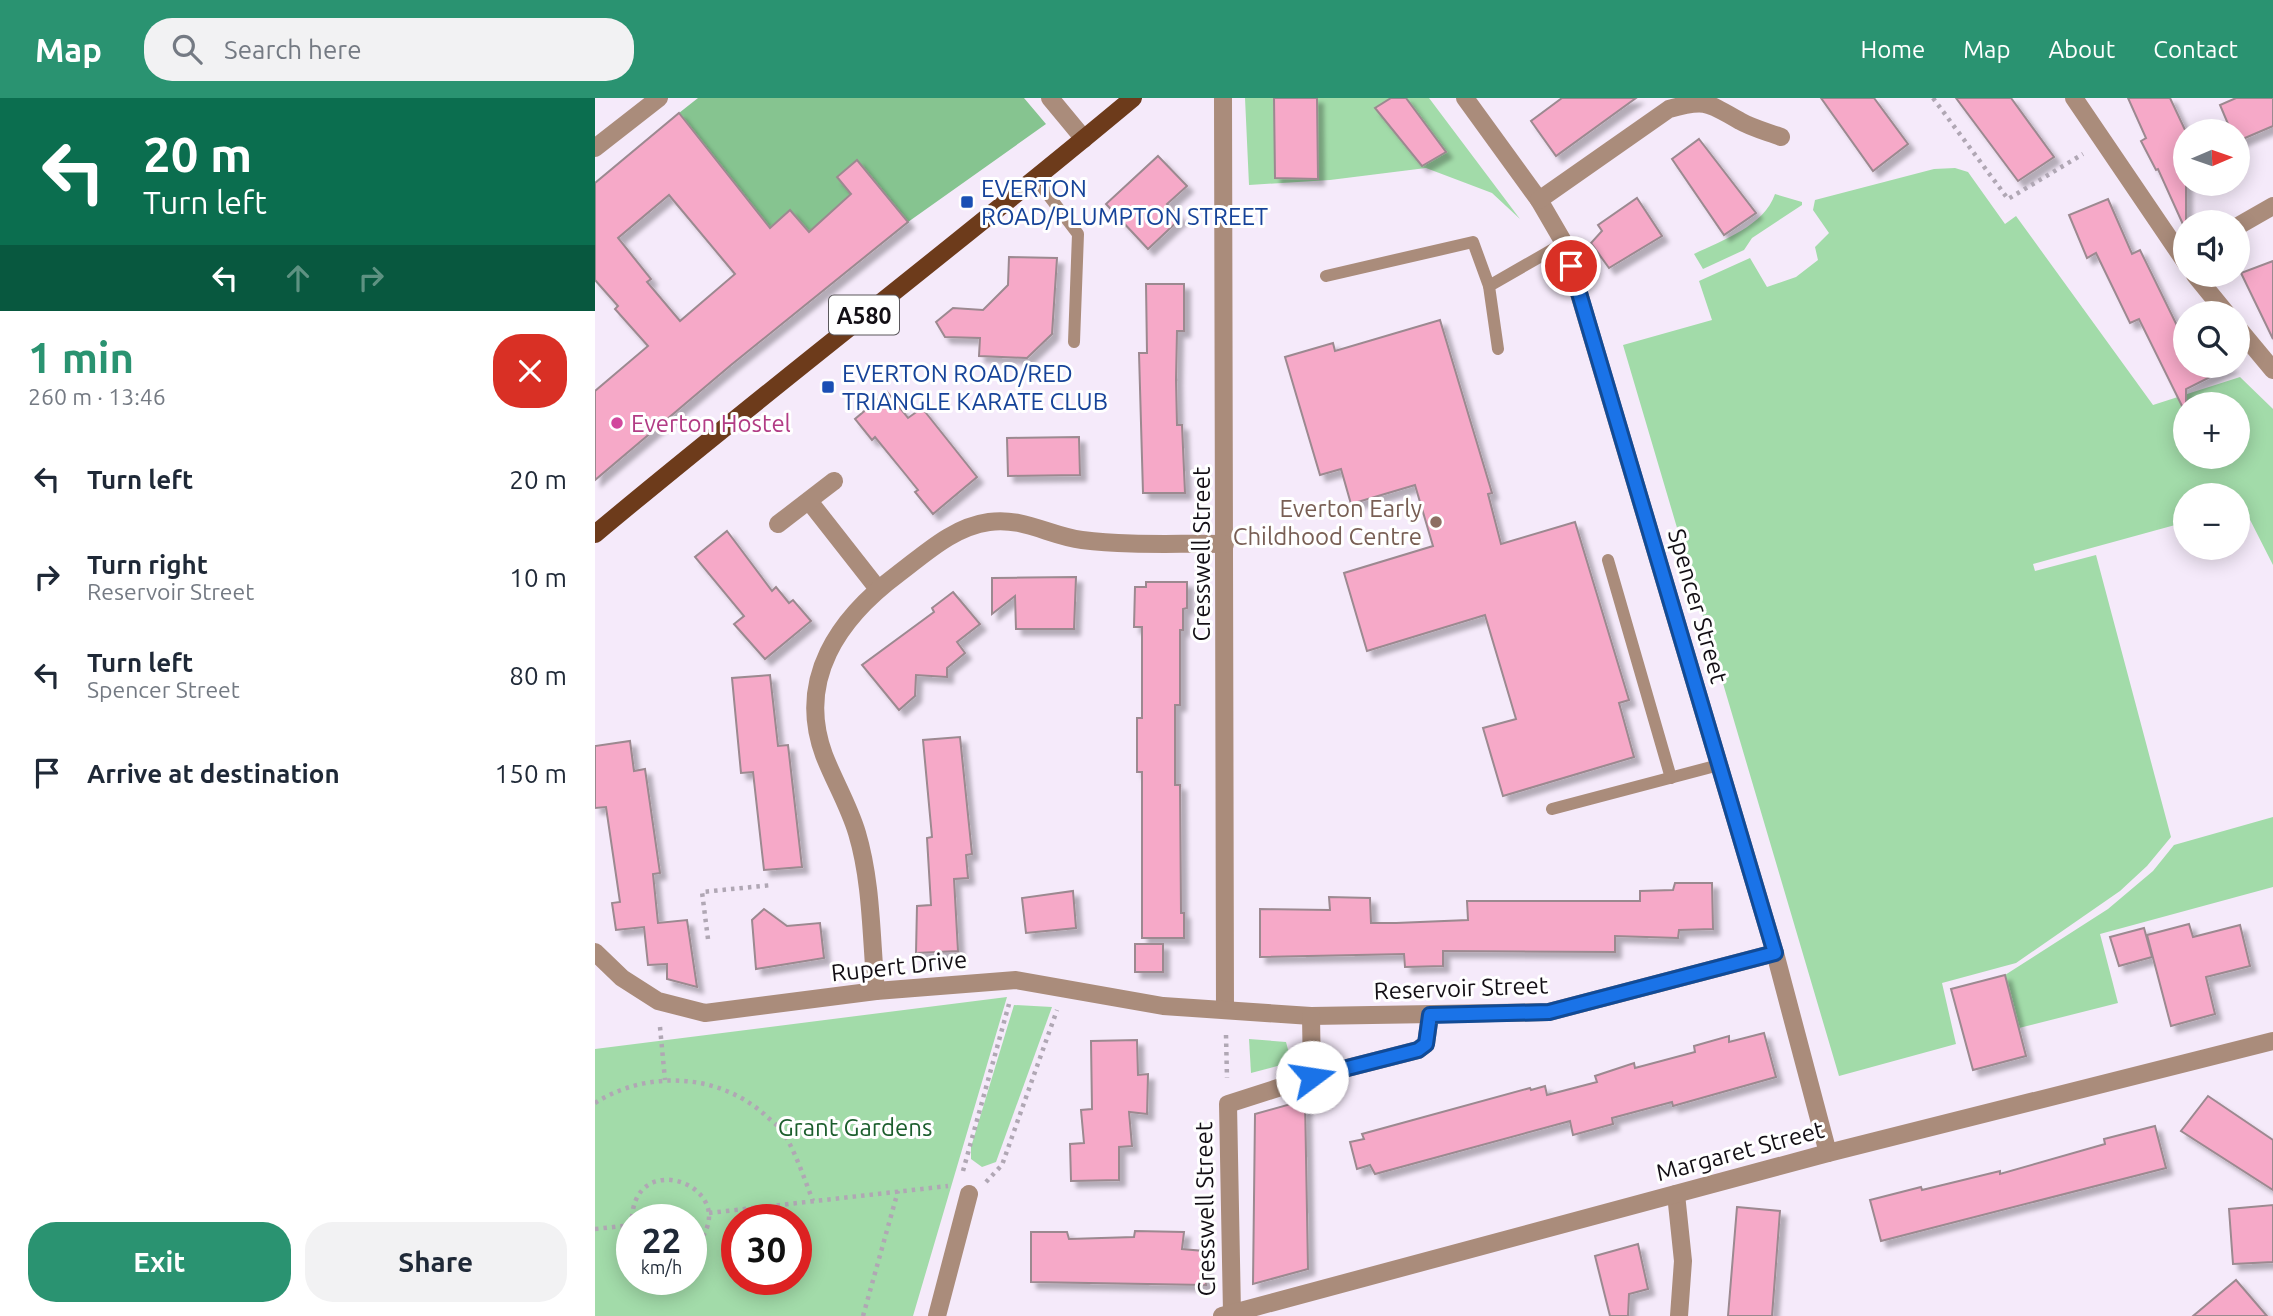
<!DOCTYPE html>
<html lang="en">
<head>
<meta charset="utf-8">
<style>
  body { margin:0; font-family:Ubuntu,sans-serif; background:#f2f2f3; color:#1f2937; height:100vh; display:flex; flex-direction:column; font-size:26px; white-space:nowrap }
  * { box-sizing:border-box; margin:0 }
  p { font-size:23px; color:#747a83 }
  .icon { flex:none; width:38px; height:38px; fill:none; stroke:currentColor; stroke-width:2; stroke-linecap:round; stroke-linejoin:round }
  .map { position:relative; flex:1; overflow:hidden }
  .side { display:flex; flex-direction:column; background:#fff; width:595px }
  .side>* { flex:none }
  .banner { background:#0b6e4f; color:#fff; overflow:hidden }
  .needle { width:46px; rotate:88deg }
  .fabs { position:absolute; left:1578px; top:21px; display:grid; gap:14px }
  .fabs a { display:grid; place-items:center; width:77px; height:77px; border-radius:50%; background:#fff; box-shadow:0 4px 18px #0003; font-size:35px }
  .speed { position:absolute; left:21px; top:1106px; display:flex; gap:14px; font-size:35px; font-weight:700; text-align:center }
  .speed>* { display:grid; place-content:center; width:91px; height:91px; border-radius:50%; background:#fff; box-shadow:0 4px 18px #0003; line-height:1 }
  .speed small { font-size:18px; font-weight:400 }
  .speed .limit { border:10px solid #d22; background:#fff; color:#111 }
  .pin { position:absolute; display:grid; place-items:center; width:60px; height:60px; color:#fff; margin:-30px; border:4px solid #fff; border-radius:50%; box-shadow:0 2px 7px #0007 }
  .me { position:absolute; width:77px; margin:-38px; rotate:76deg; stroke-linejoin:round; filter:drop-shadow(0 0 5px #0008) }
  .turn { display:flex; align-items:center; gap:24px; height:147px; padding:0 28px; font-size:32px }
  .turn .icon { width:91px; height:91px; stroke-width:2.5 }
  .turn b { display:block; font-size:49px; line-height:60px }
  .lanes { display:flex; align-items:center; height:66px; padding:0 28px; background:#0003; justify-content:center; gap:35px; direction:ltr }
  .lanes .off { opacity:.35 }
  .round { display:grid; place-items:center; flex:none; width:74px; height:74px; border-radius:28px; background:#f2f2f3 }
  .overview { display:flex; align-items:center; justify-content:space-between; height:119px; padding:0 28px }
  h1 { font-size:42px; font-weight:700; line-height:52px; color:#2a9371 }
  .action { display:flex; gap:14px; margin-top:auto; padding:14px 28px }
  .action a { flex:1; height:80px; border-radius:28px; background:#2a9371; color:#fff; font-size:28px; font-weight:700; line-height:80px; text-align:center }
  .action a+a { background:#f2f2f3; color:#1f2937 }
  ul { padding:0; list-style:none }
  li { display:flex; align-items:center; gap:21px; height:98px; padding:0 28px }
  li div { flex:1 }
  li b { display:block; font-size:26px }
  li em { font-style:normal }
  header { display:flex; align-items:center; gap:42px; box-sizing:border-box; height:98px; padding:0 35px; background:#2a9371; color:#fff }
  header strong { font-size:33px }
  nav { display:flex; gap:38px; margin-inline-start:auto; font-size:24px }
  .search { width:490px; height:63px; background:#f2f2f3; display:flex; align-items:center; gap:18px; box-sizing:border-box; padding:0 24px; border-radius:28px; color:#747a83; font-size:26px }
  main { display:flex; flex:1; min-height:0 }
  .map>svg:first-child { display:block }
  .green { fill:#a2dba9; fill-rule:evenodd }
  .forest { fill:#86c490 }
  .building { fill:#f6a9c8; stroke:#9c8990; stroke-width:2; fill-rule:evenodd; filter:url(#shadow) }
  .lines { fill:none; stroke-linecap:round; stroke-linejoin:round }
  .path { stroke:#b0a7b4; stroke-width:4.5; stroke-dasharray:3.5 5; stroke-linecap:butt }
  .lane { stroke:#aa8c7b; stroke-width:12 }
  .street { stroke:#aa8c7b; stroke-width:18 }
  .primary { stroke:#6d3b1b; stroke-width:18 }
  .route-casing { stroke:#114b97; stroke-width:18 }
  .route { stroke:#1a73e8; stroke-width:12 }
  .transit-dot { fill:#1a4fb4; stroke:#fff; stroke-width:2.5 }
  .hotel-dot { fill:#d1479c; stroke:#fff; stroke-width:2.5 }
  .education-dot { fill:#8d6e63; stroke:#fff; stroke-width:2.5 }
  .labels { text-anchor:middle; dominant-baseline:central; stroke-width:6; stroke-linejoin:round; paint-order:stroke }
  .shield { fill:#fff; stroke:#5a575b; stroke-width:2 }
  .shield-label { font-size:23px; font-weight:bold; fill:#130f15 }
  .transit-label { font-size:24px; fill:#164399; stroke:#fff; text-anchor:start }
  .hotel-label { font-size:24px; fill:#b23c85; stroke:#fff; text-anchor:start }
  .education-label { font-size:24px; fill:#785e54; stroke:#fff; text-anchor:end }
  .street-label { font-size:24px; fill:#130f15; stroke:#fff }
  .park-label { font-size:24px; fill:#1c5e2d; stroke:#fff }
</style>
</head>
<body>
<header>
<strong>Map</strong>
<div class="search"><svg class="icon" aria-label="search" viewBox="0 0 24 24"><circle cx="10" cy="10" r="6"/><path d="M15 15l6 6"/></svg>Search here</div>
<nav><a>Home</a><a>Map</a><a>About</a><a>Contact</a></nav>
</header>
<main>
<section class="side">
<div class="banner">
<div class="turn"><svg class="icon" aria-label="left" viewBox="0 0 24 24"><path d="M17 20v-9H6M10 6l-5 5 5 5"/></svg><div><b>20 m</b>Turn left</div></div>
<div class="lanes"><svg class="icon" aria-label="left" viewBox="0 0 24 24"><path d="M17 20v-9H6M10 6l-5 5 5 5"/></svg><svg class="icon off" aria-label="ahead" viewBox="0 0 24 24"><path d="M12 20V5M6 11l6-6 6 6"/></svg><svg class="icon off" aria-label="right" viewBox="0 0 24 24"><path d="M7 20v-9h11M14 6l5 5-5 5"/></svg></div>
</div>
<div class="overview"><div><h1>1 min</h1><p>260 m · 13:46</p></div><a class="round" style="background:#d93025;color:#fff"><svg class="icon" aria-label="close" viewBox="0 0 24 24"><path d="M6 6l12 12M18 6L6 18"/></svg></a></div>
<ul>
<li><svg class="icon" aria-label="left" viewBox="0 0 24 24"><path d="M17 20v-9H6M10 6l-5 5 5 5"/></svg><div><b>Turn left</b></div><em>20 m</em></li>
<li><svg class="icon" aria-label="right" viewBox="0 0 24 24"><path d="M7 20v-9h11M14 6l5 5-5 5"/></svg><div><b>Turn right</b><p>Reservoir Street</p></div><em>10 m</em></li>
<li><svg class="icon" aria-label="left" viewBox="0 0 24 24"><path d="M17 20v-9H6M10 6l-5 5 5 5"/></svg><div><b>Turn left</b><p>Spencer Street</p></div><em>80 m</em></li>
<li><svg class="icon" aria-label="arrive" viewBox="0 0 24 24"><path d="M6 21V4h12l-3 4 3 4H6"/></svg><div><b>Arrive at destination</b></div><em>150 m</em></li>
</ul>
<div class="action"><a>Exit</a><a>Share</a></div>
</section>
<div class="map">
<svg width="1678" height="1218" viewBox="0 0 1678 1218">
  <defs>
    <filter id="shadow"><feDropShadow dx="6" dy="6" stdDeviation="2" flood-color="#0004"/></filter>
  </defs>
  <rect width="100%" height="100%" fill="#f5eafa"/>
  <!-- green -->
  <g class="green">
    <polygon points="650,0 834,0 925,121 897,95 831,70 735,82 654,87"/>
    <path d="M 1360,70 L 1373,74 L 1410,126 L 1421,118 L 1558,307 L 1645,279 L 1678,311 L 1678,467 L 1648,408 L 1643,409 L 1643,397 L 1591,397 L 1591,424 L 1438,466 L 1440,473 L 1501,457 L 1576,739 L 1552,768 L 1525,793 L 1421,865 L 1347,885 L 1361,946 L 1244,978 L 1028,247 L 1117,222 L 1104,183 L 1155,160 L 1172,189 L 1201,179 L 1223,162 L 1220,149 L 1234,135 L 1218,112 L 1220,102 L 1339,71 ZM 1591,306 L 1643,306 L 1643,359 L 1591,359 Z"/>
    <path d="M 1180,96 L 1207,104 L 1207,107 L 1157,140 L 1149,152 L 1108,171 L 1099,156 C 1128,142 1169,128 1180,96 Z"/>
    <polygon points="1678,719 1678,789 1505,836 1523,905 1424,930 1410,877 1513,811 1558,773 1579,747"/>
    <path d="M 412,899 L 318,1218 L 0,1218 L 0,951 ZM 37,1122 L 96,1122 L 96,1181 L 37,1181 ZM 142,1122 L 201,1122 L 201,1181 L 142,1181 Z"/>
    <polygon points="419,907 457,909 401,1064 387,1069 376,1061 376,1049"/>
    <polygon points="654,941 691,944 695,959 686,967 656,975"/>
  </g>
  <!-- forest -->
  <polygon class="forest" points="103,0 429,0 451,26 313,124 262,62 267,110 235,115 214,134 183,141 84,15"/>
  <!-- building -->
  <g class="building">
    <polygon points="679,0 722,0 723,81 680,80"/>
    <polygon points="796,0 811,0 851,54 827,68 780,10"/>
    <polygon points="967,0 1041,0 961,58 936,23"/>
    <polygon points="1226,0 1279,0 1313,46 1278,73"/>
    <polygon points="1361,0 1416,0 1459,59 1423,83"/>
    <polygon points="1533,0 1575,0 1591,34 1591,133 1563,71 1561,72 1546,43 1551,40"/>
    <polygon points="1641,0 1678,0 1678,28 1643,43 1643,33 1636,33 1625,7"/>
    <path d="M 84,15 L 175,130 L 195,112 L 214,134 L 256,96 L 242,79 L 262,62 L 313,124 L 136,267 L 0,382 L 0,293 L 53,248 L 20,211 L 23,208 L 0,182 L 0,85 ZM 74,97 L 140,176 L 85,223 L 52,184 L 56,181 L 23,140 Z"/>
    <polygon points="1104,41 1161,115 1129,137 1077,61"/>
    <polygon points="563,58 592,88 572,106 586,120 553,151 511,106"/>
    <polygon points="1042,100 1067,138 1014,170 996,145 1007,133 1003,127"/>
    <polygon points="1513,101 1537,156 1545,152 1591,246 1591,268 1637,268 1591,291 1591,316 1544,221 1535,225 1501,155 1492,160 1474,117"/>
    <polygon points="414,159 462,160 457,236 432,260 384,258 385,240 350,239 341,224 358,210 388,212 413,187"/>
    <polygon points="1678,163 1678,241 1646,175"/>
    <polygon points="551,186 589,186 589,233 582,233 581,282 582,327 587,327 590,395 548,395 544,255 552,255"/>
    <polygon points="845,222 897,395 893,396 906,446 980,424 1034,602 1024,605 1039,659 908,698 888,630 921,621 890,517 772,553 749,475 838,448 820,387 756,406 746,371 725,377 690,259 738,245 740,253"/>
    <polygon points="292,294 313,320 327,310 382,379 338,416 320,394 323,392 311,377 280,339 277,342 260,321"/>
    <polygon points="484,339 485,377 413,378 412,340"/>
    <polygon points="132,433 177,493 181,489 194,505 198,502 216,523 170,561 139,526 149,518 100,459"/>
    <polygon points="481,479 479,531 421,531 420,498 397,516 397,480"/>
    <polygon points="551,484 592,484 592,510 588,511 588,532 585,532 585,607 580,607 580,687 585,687 586,815 589,815 589,840 547,840 547,674 542,674 542,620 547,620 547,529 539,529 540,489 551,489"/>
    <polygon points="358,494 385,526 362,544 370,555 352,570 352,579 321,577 320,598 304,612 267,567 339,514 337,510"/>
    <polygon points="175,577 183,648 193,647 207,769 169,772 158,674 146,675 137,580"/>
    <polygon points="365,639 377,756 371,757 373,780 359,781 363,853 321,855 322,808 336,807 332,740 337,739 328,642"/>
    <polygon points="35,643 39,673 50,671 65,775 58,776 63,825 92,822 102,889 72,881 72,866 53,867 49,829 21,832 17,805 25,804 11,709 0,710 0,648"/>
    <polygon points="1080,785 1117,785 1118,831 1084,832 1083,840 1020,838 1020,854 848,853 848,868 810,869 809,856 665,859 665,811 735,812 734,799 775,800 776,825 801,825 873,822 872,803 1045,803 1045,793 1078,792"/>
    <polygon points="478,793 481,830 431,835 427,800"/>
    <polygon points="169,811 192,828 225,825 229,860 161,871 157,822"/>
    <polygon points="1594,826 1598,839 1645,827 1655,868 1611,879 1620,916 1576,928 1552,837"/>
    <polygon points="1549,830 1557,859 1524,868 1515,839"/>
    <rect x="540" y="846" width="28" height="28"/>
    <polygon points="1410,877 1431,958 1378,972 1356,891"/>
    <polygon points="1169,935 1181,979 1078,1008 1077,1004 1017,1020 1018,1026 978,1037 975,1023 780,1076 775,1067 762,1071 755,1044 769,1041 767,1036 935,990 936,992 950,988 952,997 1002,984 1000,978 1039,965 1040,970 1100,954 1099,948 1134,938 1134,944"/>
    <polygon points="542,942 543,977 553,976 552,1016 534,1014 537,1048 524,1049 524,1082 476,1083 475,1046 489,1045 486,1012 497,1011 496,943"/>
    <polygon points="1613,998 1678,1042 1678,1092 1586,1033"/>
    <polygon points="710,1002 713,1171 658,1186 660,1016"/>
    <polygon points="1560,1028 1571,1070 1286,1143 1275,1102 1326,1089 1327,1092 1405,1073 1405,1076 1510,1046 1509,1041"/>
    <polygon points="1678,1107 1678,1164 1638,1166 1634,1111"/>
    <polygon points="1142,1109 1185,1113 1177,1218 1133,1218"/>
    <polygon points="540,1133 589,1134 587,1151 609,1153 611,1187 436,1184 436,1134 472,1134 474,1141 539,1139"/>
    <polygon points="1043,1146 1053,1191 1034,1196 1033,1218 1015,1218 1000,1158"/>
    <polygon points="1641,1182 1672,1218 1598,1218"/>
  </g>
  <g class="lines">
    <!-- path -->
    <g class="path">
      <polyline points="1338,0 1413,101 1488,56"/>
      <polyline points="113,841 107,794 177,787"/>
      <polyline points="65,929 70,982"/>
      <polyline points="631,937 632,980"/>
      <path d="M 0,1005 C 52,972 122,975 169,1016 C 175,1022 183,1027 188,1034 C 201,1055 209,1080 218,1103"/>
      <polyline points="368,1073 414,906"/>
      <polyline points="391,1084 407,1067 462,912"/>
      <polyline points="114,1115 353,1088"/>
      <path d="M 37,1128 C 33,1041 160,1093 96,1152"/>
      <polyline points="0,1131 37,1127"/>
      <polyline points="268,1218 303,1093"/>
    </g>
    <!-- lane -->
    <g class="lane">
      <polyline points="441,81 483,136 479,244"/>
      <polyline points="731,178 878,144 894,188"/>
      <polyline points="903,251 894,188 969,145"/>
      <polyline points="1013,462 1076,680"/>
      <polyline points="957,711 1124,667"/>
    </g>
    <!-- street -->
    <g class="street">
      <polyline points="455,0 489,41"/>
      <polyline points="628,0 630,911"/>
      <polyline points="870,0 944,102 969,145 1180,855 1233,1055"/>
      <polyline points="1479,0 1591,165"/>
      <polyline points="0,50 64,0"/>
      <path d="M 944,102 L 1074,11 C 1113,0 1114,6 1145,23 C 1157,30 1173,34 1186,39"/>
      <polyline points="1643,128 1678,108"/>
      <polyline points="1600,177 1631,215"/>
      <polyline points="1643,230 1678,272"/>
      <polyline points="214,403 283,491"/>
      <polyline points="183,426 239,383"/>
      <polyline points="0,854 27,880 63,903 110,915 281,893 421,882 568,908 716,918 954,914 1180,855"/>
      <path d="M 281,893 C 276,841 277,785 262,735 C 254,708 239,683 229,657 C 201,581 244,520 303,476 C 331,455 358,429 394,424 C 428,419 455,438 487,442 C 534,448 583,445 630,446"/>
      <polyline points="716,918 717,979"/>
      <polyline points="1081,1096 1088,1163 1084,1218"/>
      <polyline points="637,1215 633,1006 717,979 823,952 831,946 835,917"/>
      <polyline points="342,1218 374,1096"/>
      <polyline points="627,1218 1233,1055 1678,943"/>
    </g>
    <!-- primary -->
    <path class="primary" d="M 0,436 C 177,288 361,148 538,0"/>
  </g>
  <g class="lines">
    <!-- route casing -->
    <g class="route-casing">
      <polyline id="route" points="717,979 823,952 831,946 835,917 954,914 1180,855 976,168"/>
    </g>
    <!-- route -->
    <use href="#route" class="route"/>
  </g>
  <!-- markers -->
  <g class="transit-dot">
    <rect x="365" y="97" width="14" height="14" rx="3.5"/>
    <rect x="226" y="282" width="14" height="14" rx="3.5"/>
  </g>
  <circle class="hotel-dot" cx="22" cy="325" r="7"/>
  <circle class="education-dot" cx="841" cy="424" r="7"/>
  <g class="labels">
    <!-- shield labels -->
    <rect class="shield" x="234" y="197.5" width="70" height="39" rx="5"/>
    <g class="shield-label">
      <text x="269" y="217">A580</text>
    </g>
    <!-- transit labels -->
    <g class="transit-label">
      <text x="386" y="90">EVERTON<tspan x="386" dy="28">ROAD/PLUMPTON STREET</tspan></text>
      <text x="247" y="275">EVERTON ROAD/RED<tspan x="247" dy="28">TRIANGLE KARATE CLUB</tspan></text>
    </g>
    <!-- hotel labels -->
    <g class="hotel-label">
      <text x="36" y="325">Everton Hostel</text>
    </g>
    <!-- education labels -->
    <g class="education-label">
      <text x="827" y="410">Everton Early<tspan x="827" dy="28">Childhood Centre</tspan></text>
    </g>
    <!-- street labels -->
    <g class="street-label">
      <text transform="translate(606 456) rotate(-90)">Cresswell Street</text>
      <text transform="translate(1103 508) rotate(74)">Spencer Street</text>
      <text transform="translate(304 868) rotate(-6)">Rupert Drive</text>
      <text transform="translate(866 890) rotate(-2)">Reservoir Street</text>
      <text transform="translate(1145 1053) rotate(-15)">Margaret Street</text>
      <text transform="translate(610 1111) rotate(-91)">Cresswell Street</text>
    </g>
    <!-- park labels -->
    <g class="park-label">
      <text x="260" y="1029">Grant Gardens</text>
    </g>
  </g>
</svg>
<div class="fabs">
<a><svg class="needle" viewBox="-14 -14 28 28"><path d="M0-13l5 13h-10z" fill="#e53935"/><path d="M0 13l5-13h-10z" fill="#747a83"/></svg></a>
<a><svg class="icon" aria-label="sound" viewBox="0 0 24 24"><path d="M4 9h4l5-4v14l-5-4H4zM17 9q2 3 0 6"/></svg></a>
<a><svg class="icon" aria-label="search" viewBox="0 0 24 24"><circle cx="10" cy="10" r="6"/><path d="M15 15l6 6"/></svg></a>
<a>+</a>
<a>−</a>
</div>
<div class="speed"><div>22<small>km/h</small></div><div class="limit">30</div></div>
<div class="pin" style="left:976px;top:168px;background:#d93025"><svg class="icon" aria-label="arrive" viewBox="0 0 24 24"><path d="M6 21V4h12l-3 4 3 4H6"/></svg></div>
<svg class="me" style="left:717px;top:979px" viewBox="-20 -20 40 40"><circle r="19" fill="#fff"/><path d="M0-13L10 11 0 6-10 11z" fill="#1a73e8"/></svg>
</div>
</main>
</body>
</html>
